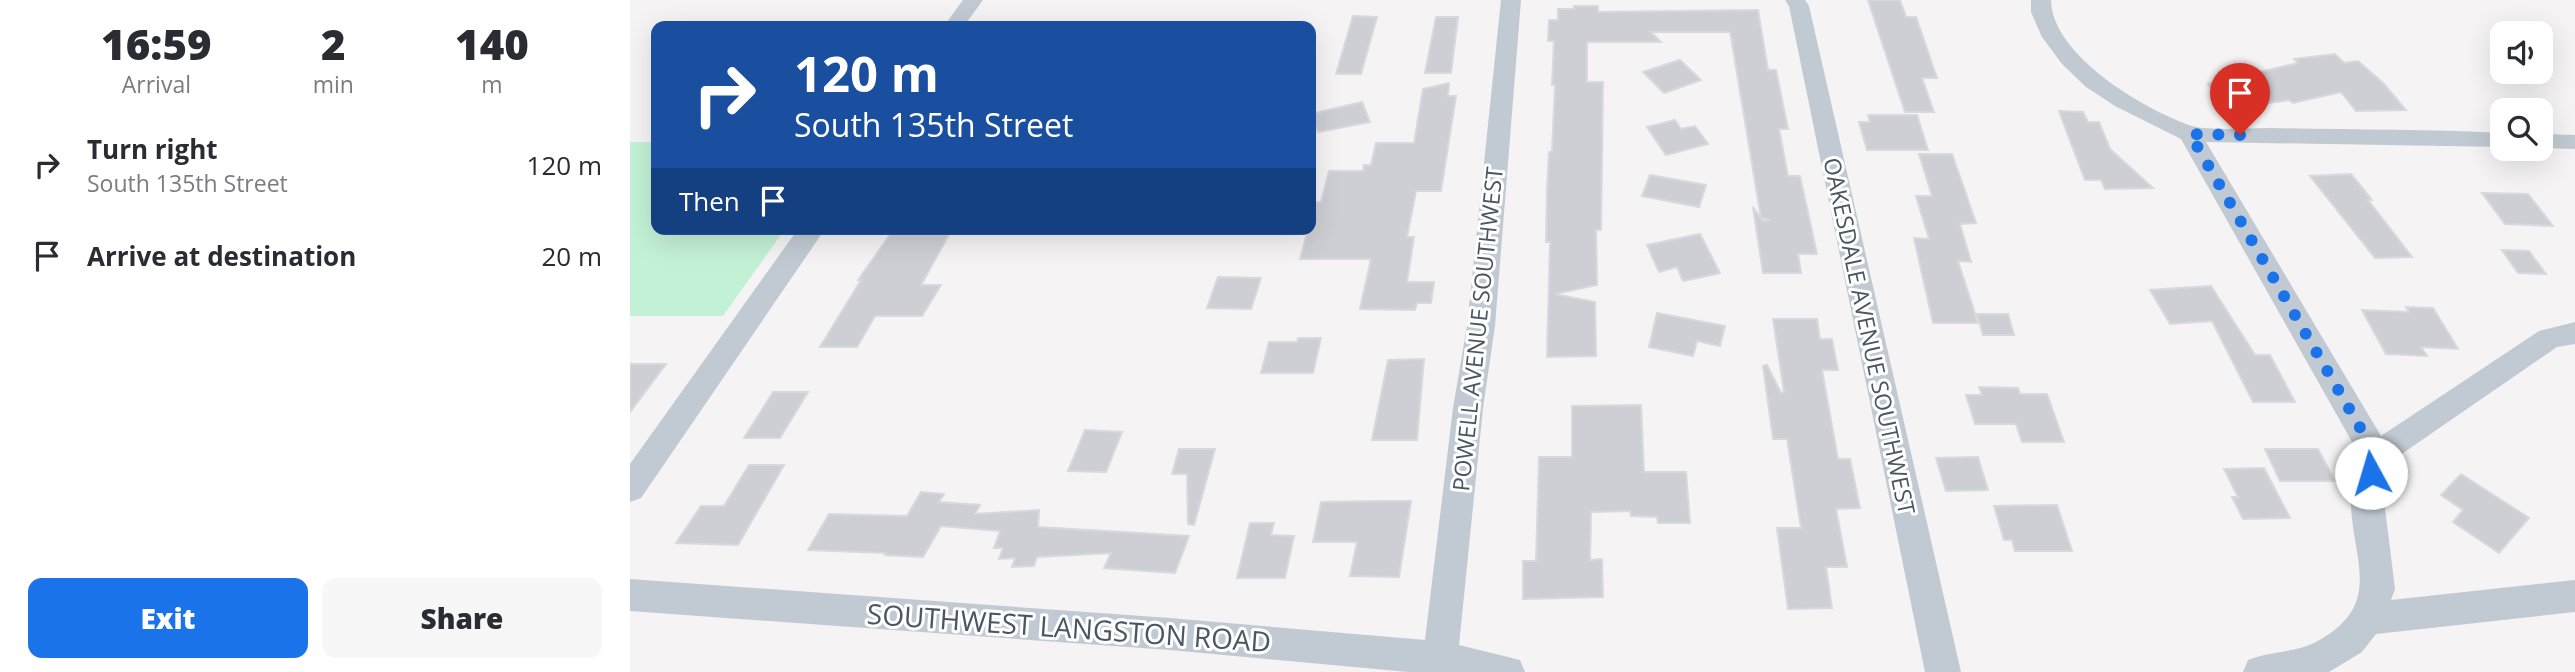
<!DOCTYPE html>
<html lang="en">
<head>
<meta charset="utf-8">
<style>
  body { margin:0; font-family:"Open Sans",sans-serif; background:#f7f7f7; color:#2b2b33; height:100vh; display:flex; flex-direction:column; font-size:26px; white-space:nowrap }
  * { box-sizing:border-box; margin:0 }
  p { font-size:23px; color:#7c7c81 }
  .icon { flex:none; width:38px; height:38px; fill:none; stroke:currentColor; stroke-width:2; stroke-linecap:round; stroke-linejoin:round }
  .map { position:relative; flex:1; overflow:hidden }
  .sheet { display:flex; flex-direction:column; background:#fff; width:630px }
  .sheet>* { flex:none }
  .top-card { position:absolute; left:21px; top:21px; width:665px; height:214px; border-radius:14px; box-shadow:0 7px 28px #0002; background:#1a4fa0; color:#fff; overflow:hidden }
  .fabs { position:absolute; left:1860px; top:21px; display:grid; gap:14px }
  .fabs a { display:grid; place-items:center; width:63px; height:63px; border-radius:14px; background:#fff; box-shadow:0 7px 28px #0002; font-size:35px }
  .pin { position:absolute; display:grid; place-items:center; width:60px; height:60px; color:#fff; margin:-72px -30px; border-radius:50% 50% 50% 0; rotate:-45deg; box-shadow:0 0 7px #0007 }
  .pin .icon { rotate:45deg }
  .me { position:absolute; width:77px; margin:-38px; rotate:354deg; stroke-linejoin:round; filter:drop-shadow(0 0 5px #0008) }
  .turn { display:flex; align-items:center; gap:24px; height:147px; padding:0 28px; font-size:32px }
  .turn .icon { width:91px; height:91px; stroke-width:2.5 }
  .turn b { display:block; font-size:49px; line-height:60px }
  .then { display:flex; align-items:center; height:66px; padding:0 28px; background:#0003; gap:14px; font-size:26px }
  .eta { display:flex; justify-content:space-evenly; align-items:center; height:119px; text-align:center }
  .eta b { font-size:42px; font-weight:800; line-height:49px }
  .button { display:flex; gap:14px; margin-top:auto; padding:14px 28px }
  .button a { flex:1; height:80px; border-radius:14px; background:#1a73e8; color:#fff; font-size:28px; font-weight:800; line-height:80px; text-align:center }
  .button a+a { background:#f7f7f7; color:#2b2b33 }
  ul { padding:0; list-style:none }
  li { display:flex; align-items:center; gap:21px; height:91px; padding:0 28px }
  li div { flex:1 }
  li b { display:block; font-size:26px }
  li em { font-style:normal }
  main { display:flex; flex:1; min-height:0 }
  .map>svg:first-child { display:block }
  .green { fill:#c3f1d5 }
  .building { fill:#cdcfd5; stroke:#d7d9de; stroke-width:2 }
  .lines { fill:none; stroke-linecap:round; stroke-linejoin:round }
  .minor { fill:#c1cad2; fill-rule:evenodd }
  .route { stroke:#1a73e8; stroke-width:12; stroke-dasharray:0 21.6 }
  .labels { text-anchor:middle; dominant-baseline:central; stroke-width:6; stroke-linejoin:round; paint-order:stroke }
  .street-label { font-size:23px; fill:#4a5661; stroke:#fff }
  .near-street-label { font-size:28px; fill:#4a5661; stroke:#fff }
</style>
</head>
<body>
<main>
<section class="sheet">
<div class="eta">
<div><b>16:59</b><p>Arrival</p></div>
<div><b>2</b><p>min</p></div>
<div><b>140</b><p>m</p></div>
</div>
<ul>
<li><svg class="icon" aria-label="right" viewBox="0 0 24 24"><path d="M7 20v-9h11M14 6l5 5-5 5"/></svg><div><b>Turn right</b><p>South 135th Street</p></div><em>120 m</em></li>
<li><svg class="icon" aria-label="arrive" viewBox="0 0 24 24"><path d="M6 21V4h12l-3 4 3 4H6"/></svg><div><b>Arrive at destination</b></div><em>20 m</em></li>
</ul>
<div class="button"><a>Exit</a><a>Share</a></div>
</section>
<div class="map">
<svg width="1945" height="672" viewBox="0 0 1945 672">
  <rect width="100%" height="100%" fill="#f5f3f3"/>
  <!-- green -->
  <polygon class="green" points="0,142 26,142 26,229 155,229 93,316 0,316"/>
  <!-- building -->
  <g class="building">
    <polygon points="1238,0 1270,0 1276,17 1286,17 1307,78 1292,78 1304,112 1275,112"/>
    <polygon points="944,6 968,6 968,12 1128,10 1138,70 1146,70 1158,129 1149,129 1158,176 1170,176 1187,254 1168,254 1171,273 1133,273 1123,207 1133,221 1140,220 1131,218 1102,43 1104,42 1102,42 1100,32 1021,32 1031,42 957,42 957,82 973,82 971,230 966,230 967,285 925,294 965,302 966,356 917,357 920,242 916,242 917,191 919,152 922,152 925,85 922,85 924,41 918,41 919,20 928,20 928,9 944,9"/>
    <polygon points="723,16 747,17 731,74 706,74"/>
    <polygon points="806,17 828,17 821,73 795,73"/>
    <polygon points="1705,54 1714,63 1728,61 1753,83 1776,110 1726,111 1711,92 1663,103 1659,100 1601,108 1578,84 1668,63 1664,59"/>
    <polygon points="1050,60 1071,80 1034,93 1013,72"/>
    <polygon points="819,83 818,96 826,96 811,191 786,191 777,237 784,237 777,282 804,282 801,303 787,303 785,310 730,309 741,259 670,259 678,229 681,229 681,202 691,202 699,171 733,171 734,165 741,165 746,143 784,143 793,89"/>
    <polygon points="732,102 740,122 688,132 681,114"/>
    <polygon points="1429,111 1453,112 1458,122 1469,122 1480,149 1523,188 1475,189 1471,180 1455,180"/>
    <polygon points="1238,115 1287,115 1298,150 1237,150 1229,122 1240,122"/>
    <polygon points="1045,120 1051,129 1065,126 1078,144 1036,155 1017,127"/>
    <polygon points="1289,154 1322,154 1334,188 1346,223 1330,224 1341,262 1328,261 1348,323 1303,323 1284,238 1299,239 1286,196 1302,196"/>
    <polygon points="1721,174 1742,200 1738,200 1782,257 1745,258 1680,176"/>
    <polygon points="1020,175 1076,185 1069,207 1012,196"/>
    <polygon points="1852,193 1898,194 1923,226 1875,224"/>
    <polygon points="264,229 322,229 291,285 311,285 292,316 245,316 227,347 190,347 231,280 228,280"/>
    <polygon points="1070,234 1090,273 1053,281 1047,267 1029,272 1017,245"/>
    <polygon points="1872,250 1899,251 1916,274 1888,273"/>
    <polygon points="588,277 631,278 621,309 577,308"/>
    <polygon points="1581,286 1625,355 1640,355 1665,402 1623,402 1582,321 1540,324 1520,290"/>
    <polygon points="1776,307 1803,308 1828,349 1791,347 1797,356 1756,354 1732,310 1779,312"/>
    <polygon points="1027,313 1095,326 1090,346 1067,341 1063,356 1019,347"/>
    <polygon points="1347,314 1378,314 1384,335 1353,335"/>
    <polygon points="1143,319 1187,319 1190,339 1202,339 1208,370 1192,370 1208,459 1220,459 1230,508 1206,509 1217,567 1196,567 1202,608 1158,609 1147,528 1171,528 1157,439 1143,439 1133,366 1137,365 1151,393 1154,392"/>
    <polygon points="668,338 691,338 683,373 631,373 639,342 667,342"/>
    <polygon points="794,359 787,440 742,440 758,360"/>
    <polygon points="0,364 36,364 0,412"/>
    <polygon points="1349,387 1388,388 1390,394 1417,394 1434,442 1392,442 1386,424 1345,424 1336,395 1352,395"/>
    <polygon points="143,392 178,392 150,438 114,438"/>
    <polygon points="1011,405 1014,472 1056,472 1060,523 1028,523 1027,517 1001,516 1000,511 961,512 960,560 972,559 973,597 893,599 893,561 906,561 909,457 942,457 942,406"/>
    <polygon points="455,430 492,432 476,472 438,471"/>
    <polygon points="549,449 585,449 564,525 558,524 557,474 542,474"/>
    <polygon points="1635,449 1688,449 1705,481 1650,481"/>
    <polygon points="1348,457 1358,490 1316,491 1306,458"/>
    <polygon points="119,465 154,465 108,545 46,543 71,506 94,506"/>
    <polygon points="1634,468 1660,518 1613,519 1602,497 1608,497 1594,469"/>
    <polygon points="1831,474 1899,518 1869,553 1823,522 1833,510 1811,495"/>
    <polygon points="291,492 314,494 309,502 350,505 345,514 409,510 408,527 559,536 545,573 474,568 481,553 407,557 404,566 382,567 385,558 369,559 373,548 364,548 370,531 311,526 293,557 255,555 256,553 178,550 199,514 277,516"/>
    <polygon points="750,501 781,501 769,577 720,576 727,542 683,542 691,502"/>
    <polygon points="1427,505 1442,551 1385,551 1382,540 1374,540 1364,506"/>
    <polygon points="620,523 644,523 641,535 664,536 655,578 607,578"/>
  </g>
  <g class="lines">
    <!-- minor -->
    <g class="minor">
      <polygon points="333,0 353,0 334,26 314,26"/>
      <polygon points="871,0 891,0 865,326 853,408 829,645 890,660 895,672 778,672 540,650 0,611 0,579 540,618 795,640 823,408 837,326"/>
      <polygon points="1155,0 1175,0 1179,6 1331,672 1295,672 1159,6"/>
      <path d="M 1401,0 L 1421,0 C 1422,56 1515,110 1562,126 C 1579,131 1622,128 1642,128 C 1719,130 1796,129 1872,133 L 1872,147 L 1576,142 L 1751,436 L 1909,331 L 1945,322 L 1945,344 L 1927,347 L 1760,462 L 1753,492 L 1765,589 L 1761,600 L 1945,580 L 1945,612 L 1746,634 L 1732,652 L 1699,672 L 1613,672 L 1618,660 C 1640,651 1665,653 1686,642 C 1759,603 1718,554 1721,493 C 1722,481 1727,467 1730,456 L 1551,139 L 1485,106 L 1456,87 L 1432,64 L 1412,37 L 1401,12 Z"/>
      <polygon points="1911,134 1945,135 1945,149 1911,148"/>
      <polygon points="168,229 195,229 11,498 0,502 0,464"/>
    </g>
  </g>
  <g class="lines">
    <!-- route -->
    <polyline class="route" points="1610,135 1560,134 1746,455 1741,473"/>
  </g>
  <g class="labels">
    <!-- street labels -->
    <g class="street-label">
      <text transform="translate(847 329) rotate(-84)">POWELL AVENUE SOUTHWEST</text>
      <text transform="translate(1240 336) rotate(78)">OAKESDALE AVENUE SOUTHWEST</text>
    </g>
    <!-- near-street labels -->
    <g class="near-street-label">
      <text transform="translate(439 627) rotate(4)">SOUTHWEST LANGSTON ROAD</text>
    </g>
  </g>
</svg>
<div class="fabs">
<a><svg class="icon" aria-label="sound" viewBox="0 0 24 24"><path d="M4 9h4l5-4v14l-5-4H4zM17 9q2 3 0 6"/></svg></a>
<a><svg class="icon" aria-label="search" viewBox="0 0 24 24"><circle cx="10" cy="10" r="6"/><path d="M15 15l6 6"/></svg></a>
</div>
<div class="pin" style="left:1610px;top:135px;background:#d93025"><svg class="icon" aria-label="arrive" viewBox="0 0 24 24"><path d="M6 21V4h12l-3 4 3 4H6"/></svg></div>
<svg class="me" style="left:1741px;top:473px" viewBox="-20 -20 40 40"><circle r="19" fill="#fff"/><path d="M0-13L10 11 0 6-10 11z" fill="#1a73e8"/></svg>
<div class="top-card">
<div class="turn"><svg class="icon" aria-label="right" viewBox="0 0 24 24"><path d="M7 20v-9h11M14 6l5 5-5 5"/></svg><div><b>120 m</b>South 135th Street</div></div>
<div class="then">Then<svg class="icon" aria-label="arrive" viewBox="0 0 24 24"><path d="M6 21V4h12l-3 4 3 4H6"/></svg></div>
</div>
</div>
</main>
</body>
</html>
